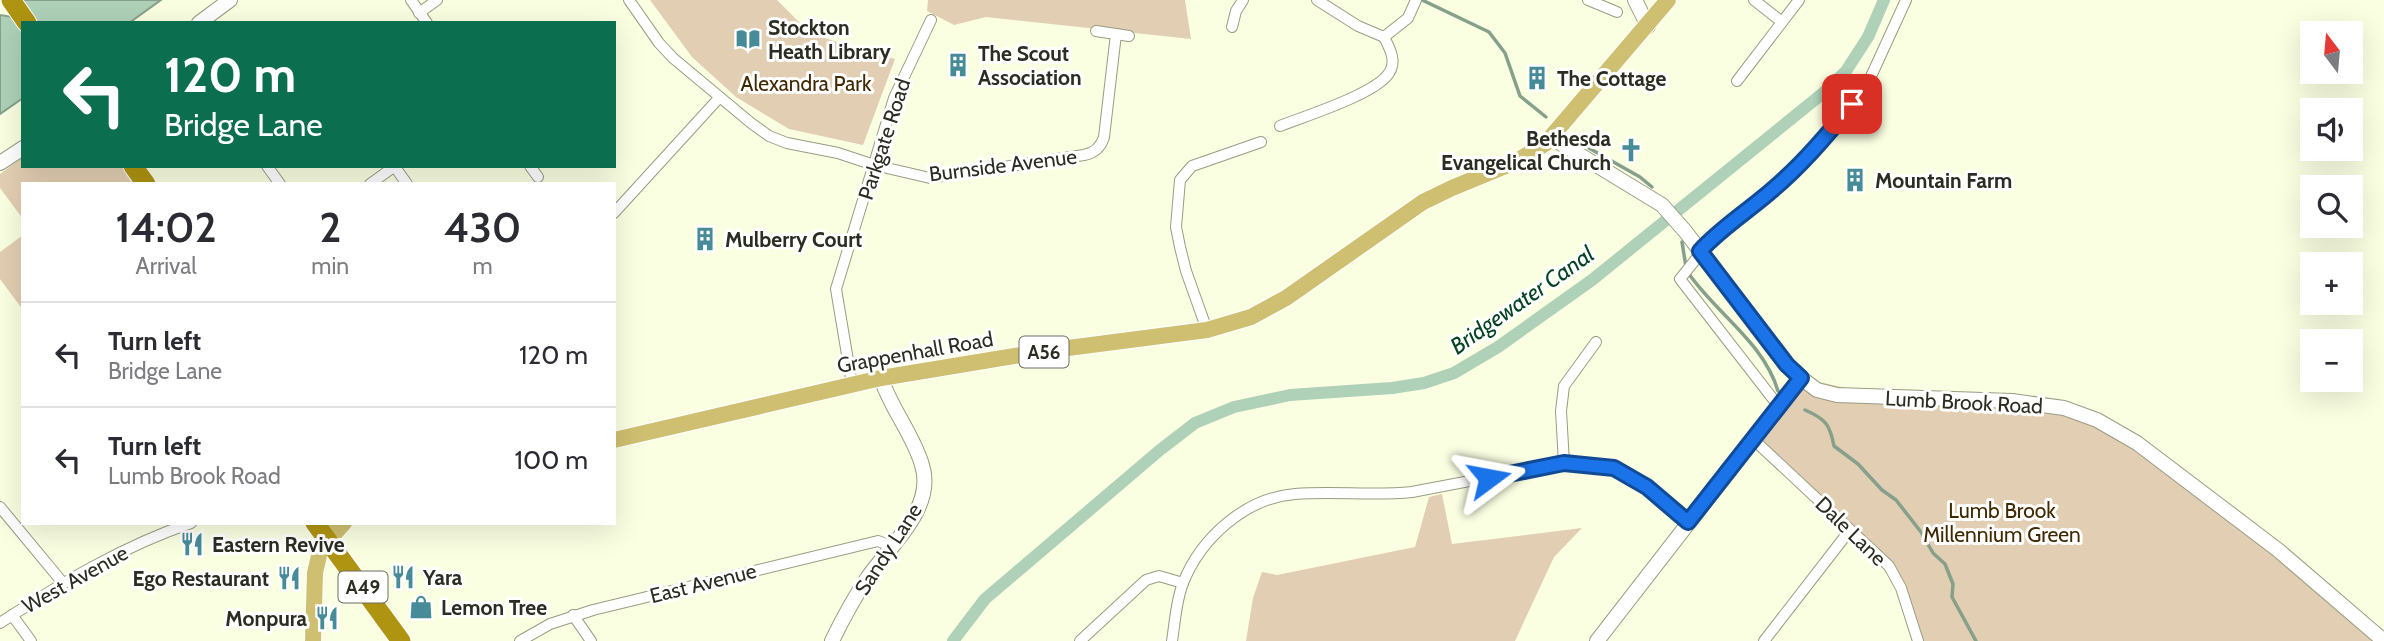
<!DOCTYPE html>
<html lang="en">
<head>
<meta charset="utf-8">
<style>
  body { margin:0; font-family:Cabin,sans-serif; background:#f2f2f3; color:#2b2b33; height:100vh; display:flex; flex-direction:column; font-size:26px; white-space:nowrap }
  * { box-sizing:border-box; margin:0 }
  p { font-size:23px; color:#7c7c81 }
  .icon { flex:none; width:38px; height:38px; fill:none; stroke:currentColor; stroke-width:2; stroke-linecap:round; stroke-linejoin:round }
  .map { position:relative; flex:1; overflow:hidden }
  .sheet { position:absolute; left:21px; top:182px; width:595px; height:343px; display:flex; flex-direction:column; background:#fff; border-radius:0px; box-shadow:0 7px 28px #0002 }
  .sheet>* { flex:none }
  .top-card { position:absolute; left:21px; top:21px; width:595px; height:147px; border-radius:0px; box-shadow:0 7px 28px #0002; background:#0b6e4f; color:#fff; overflow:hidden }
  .needle { width:46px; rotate:344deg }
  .tools { position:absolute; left:2300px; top:21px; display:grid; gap:14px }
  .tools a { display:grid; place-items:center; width:63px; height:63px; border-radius:0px; background:#fff; box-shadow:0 7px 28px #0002; font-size:35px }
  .pin { position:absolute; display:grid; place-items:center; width:60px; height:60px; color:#fff; margin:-30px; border-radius:14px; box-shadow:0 4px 10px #0006 }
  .me { position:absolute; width:77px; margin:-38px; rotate:77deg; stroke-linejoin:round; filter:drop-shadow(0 0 5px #0008) }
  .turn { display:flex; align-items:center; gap:24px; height:147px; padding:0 28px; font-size:32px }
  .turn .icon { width:91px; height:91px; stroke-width:2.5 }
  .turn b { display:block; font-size:49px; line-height:60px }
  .eta { display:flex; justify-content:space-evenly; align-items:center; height:119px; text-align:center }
  .eta b { font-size:42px; font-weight:600; line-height:49px }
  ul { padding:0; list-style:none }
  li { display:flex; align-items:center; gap:21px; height:105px; padding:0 28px; border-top:2px solid #e1e1e2 }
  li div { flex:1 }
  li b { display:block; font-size:26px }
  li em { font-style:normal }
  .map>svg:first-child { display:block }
  .green { fill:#e2ceb2 }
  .water { fill:#aed1b8; stroke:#87a08b; stroke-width:2 }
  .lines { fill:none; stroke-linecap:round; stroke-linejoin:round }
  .stream { stroke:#87a08b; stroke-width:3.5 }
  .canal { stroke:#aed1b8; stroke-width:12 }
  .street-casing { stroke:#989d82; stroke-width:12 }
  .secondary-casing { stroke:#989d82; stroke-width:16 }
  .primary-casing { stroke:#fff; stroke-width:18 }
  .highway-casing { stroke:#fff; stroke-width:21 }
  .street { stroke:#fff; stroke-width:10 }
  .secondary { stroke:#fff; stroke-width:14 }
  .primary { stroke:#cfbf70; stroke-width:16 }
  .highway { stroke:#af9411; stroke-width:19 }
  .route-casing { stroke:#114b97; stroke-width:18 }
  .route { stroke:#1a73e8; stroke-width:12 }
  .labels { text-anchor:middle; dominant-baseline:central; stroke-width:6; stroke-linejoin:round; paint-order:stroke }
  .shield { fill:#fff; stroke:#6b6c64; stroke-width:2 }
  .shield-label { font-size:19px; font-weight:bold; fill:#2b2d22 }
  .poi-label { font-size:21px; font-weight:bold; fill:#2b2d22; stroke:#fff; text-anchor:start }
  .park-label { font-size:21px; fill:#402800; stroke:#fff }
  .street-label { font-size:21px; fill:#2b2d22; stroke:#fff }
  .water-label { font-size:23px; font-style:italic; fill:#054323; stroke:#fff }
</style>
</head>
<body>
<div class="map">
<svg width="2384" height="641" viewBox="0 0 2384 641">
  <rect width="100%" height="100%" fill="#faffe2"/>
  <!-- green -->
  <g class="green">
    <polygon points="650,0 777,0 806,29 821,37 895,59 863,145 789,129 736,97 692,57"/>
    <polygon points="928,0 1185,0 1191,39 986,17 954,25 927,11"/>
    <polygon points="23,157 23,166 128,166 141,184 23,184 23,219 0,188 0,174"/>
    <polygon points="23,235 23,310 0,279 0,252"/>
    <polygon points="1801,378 1887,397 2034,403 2137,443 2272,536 2312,577 2384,641 1918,641 1897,577 1754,440"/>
    <polygon points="1442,494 1452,544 1582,528 1554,557 1515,641 1246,641 1253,598 1262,572 1277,575 1415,547 1429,497"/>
  </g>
  <!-- water -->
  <polygon class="water" points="22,0 161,0 129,23 23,23 23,98 0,114 0,15 12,17"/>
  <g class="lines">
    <!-- stream -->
    <g class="stream">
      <polyline points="1422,0 1489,32 1505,53 1520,96 1546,117"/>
      <polyline points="1587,147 1640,177 1652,187"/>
      <polyline points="1682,242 1686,267"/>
      <path d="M 1689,274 C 1717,314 1764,343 1778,391"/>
      <path d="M 1805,410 C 1826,419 1830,425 1834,446 L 1858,464 L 1882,490 L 1896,500 L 1921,532 L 1933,553 L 1945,564 L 1953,584 L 1952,597 L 1976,641"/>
    </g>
    <!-- canal -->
    <polyline class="canal" points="953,641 985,599 1160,450 1195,423 1234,407 1290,395 1392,388 1424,383 1454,373 1498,347 1592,280 1822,94 1846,71 1868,37 1884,0"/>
    <!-- street casing -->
    <g class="street-casing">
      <g id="street">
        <polyline points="411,0 427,23"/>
        <path d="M 629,0 L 659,43 L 673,58 L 751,123 L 769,136 L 787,143 L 838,153 L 874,165 L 930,178 L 1084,155 C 1095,153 1101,147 1104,137 L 1116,34"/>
        <polyline points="1317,0 1358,26 1384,37"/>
        <polyline points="1588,0 1617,12"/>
        <polyline points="1754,0 1782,22"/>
        <polyline points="419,13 437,0"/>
        <polyline points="1232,27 1236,11 1243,0"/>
        <polyline points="1096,31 1129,36"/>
        <polyline points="1384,37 1408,18 1416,0"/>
        <polyline points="1737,81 1799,0"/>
        <path d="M 1280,126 C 1305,116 1376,94 1389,73 C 1397,61 1390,49 1384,37"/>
        <polyline points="267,166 280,184"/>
        <polyline points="530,166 538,177"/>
        <polyline points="395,167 407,184"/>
        <polyline points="370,184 395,166"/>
        <polyline points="614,213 719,98"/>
        <polyline points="1207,330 1186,271 1180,247 1176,227 1180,180 1192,166 1261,142"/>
        <polyline points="852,384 836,289 894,98 931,20"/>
        <polyline points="1780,408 1680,279 1712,239 1770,192 1820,146 1868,83 1906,0"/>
        <polyline points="1754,440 1889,566 1901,588 1918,641"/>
        <polyline points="1564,463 1561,411 1564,386 1596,342"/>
        <polyline points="0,507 63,583"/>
        <polyline points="12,615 31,641"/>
        <polyline points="573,615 591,641"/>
        <path d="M 0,623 C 60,584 123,546 191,523"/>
        <polyline points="520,641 550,624 593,610 878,541 891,546"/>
        <polyline points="1080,641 1146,580 1159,576 1183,583"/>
        <path d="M 1172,641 C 1175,622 1176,601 1183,583 C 1201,538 1245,498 1295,494 C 1334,491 1373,496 1412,492 L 1564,463 L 1614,468 L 1647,487 L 1688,522"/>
        <polyline points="1764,641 1850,530"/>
      </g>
    </g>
    <!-- secondary casing -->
    <g class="secondary-casing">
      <g id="secondary">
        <polyline points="1635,0 1648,26"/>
        <polyline points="199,23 230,0"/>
        <polyline points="1552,138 1662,205 1685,231 1787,365 1801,378 1817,390 1837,395 2012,401 2064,408 2097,420 2137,443 2278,550 2384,641"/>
        <polyline points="0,163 23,148"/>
        <path d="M 832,641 C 842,620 853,600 866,580 C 888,547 936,509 922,465 C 913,434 891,409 881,378"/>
        <polyline points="1597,641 1801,378"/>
      </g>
    </g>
    <!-- primary casing -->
    <g class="primary-casing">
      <g id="primary">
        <polyline points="614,440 881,378 1045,351 1207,330 1251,317 1286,298 1423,202 1452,188 1515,162 1545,144 1668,0"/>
        <polyline points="324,534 336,532 344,523"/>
        <polyline points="313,641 315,573 325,529"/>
      </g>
    </g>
    <!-- highway casing -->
    <g class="highway-casing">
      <g id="highway">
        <polyline points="11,0 27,23"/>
        <polyline points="133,166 146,184"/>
        <polyline points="315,523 401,641"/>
      </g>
    </g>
    <!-- street -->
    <use href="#street" class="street"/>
    <!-- secondary -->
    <use href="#secondary" class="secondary"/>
    <!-- primary -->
    <use href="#primary" class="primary"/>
    <!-- highway -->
    <use href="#highway" class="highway"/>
  </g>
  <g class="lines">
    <!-- route casing -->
    <g class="route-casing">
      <path id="route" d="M 1489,478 L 1564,463 L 1614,468 L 1647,487 L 1688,522 L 1801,378 L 1787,365 L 1700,251 C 1721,228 1748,211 1771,191 C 1802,165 1827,136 1852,104"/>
    </g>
    <!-- route -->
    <use href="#route" class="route"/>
  </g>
  <!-- icons -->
  <defs>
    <g id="library-bare" transform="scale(1.89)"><path d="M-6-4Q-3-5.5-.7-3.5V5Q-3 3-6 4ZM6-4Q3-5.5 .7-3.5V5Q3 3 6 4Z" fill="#478b99" stroke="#fff" stroke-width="2.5" paint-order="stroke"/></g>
    <g id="building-bare" transform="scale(1.89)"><path d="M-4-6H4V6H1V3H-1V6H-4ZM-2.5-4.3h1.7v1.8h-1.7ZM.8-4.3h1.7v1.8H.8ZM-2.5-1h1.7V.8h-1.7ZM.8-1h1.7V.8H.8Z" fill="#478b99" stroke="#fff" stroke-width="2.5" paint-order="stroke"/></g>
    <g id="church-bare" transform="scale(1.89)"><path d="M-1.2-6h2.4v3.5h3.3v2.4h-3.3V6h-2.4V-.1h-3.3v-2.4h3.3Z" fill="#478b99" stroke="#fff" stroke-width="2.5" paint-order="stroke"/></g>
    <g id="restaurant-bare" transform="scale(1.89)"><path d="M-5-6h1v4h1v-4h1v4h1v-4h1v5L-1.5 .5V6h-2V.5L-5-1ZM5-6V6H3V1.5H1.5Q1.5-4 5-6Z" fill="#478b99" stroke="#fff" stroke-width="2.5" paint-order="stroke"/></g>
    <g id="shop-bare" transform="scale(1.89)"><path d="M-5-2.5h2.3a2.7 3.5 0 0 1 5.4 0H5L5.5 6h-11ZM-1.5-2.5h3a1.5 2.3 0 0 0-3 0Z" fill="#478b99" stroke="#fff" stroke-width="2.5" paint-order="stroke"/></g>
  </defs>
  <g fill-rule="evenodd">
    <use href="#library-bare" x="748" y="39"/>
    <use href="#building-bare" x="958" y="65"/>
    <use href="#building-bare" x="1537" y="78"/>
    <use href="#church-bare" x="1631" y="150"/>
    <use href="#building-bare" x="1855" y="180"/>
    <use href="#building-bare" x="705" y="239"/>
    <use href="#restaurant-bare" x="192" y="544"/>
    <use href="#restaurant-bare" x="403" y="577"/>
    <use href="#restaurant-bare" x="289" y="578"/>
    <use href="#shop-bare" x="421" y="607"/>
    <use href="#restaurant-bare" x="327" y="618"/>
  </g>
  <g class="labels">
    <!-- shield labels -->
    <g class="shield">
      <rect x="1019.5" y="336.5" width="49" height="31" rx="5"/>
      <rect x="338.5" y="571.5" width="49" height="31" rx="5"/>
    </g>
    <g class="shield-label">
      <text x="1044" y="352">A56</text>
      <text x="363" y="587">A49</text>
    </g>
    <!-- poi labels -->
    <g class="poi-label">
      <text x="768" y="27">Stockton<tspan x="768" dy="24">Heath Library</tspan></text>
      <text x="978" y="53">The Scout<tspan x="978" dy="24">Association</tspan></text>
      <text x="1557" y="78">The Cottage</text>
      <text x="1611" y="138" text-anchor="end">Bethesda<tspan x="1611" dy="24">Evangelical Church</tspan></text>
      <text x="1875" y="180">Mountain Farm</text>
      <text x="725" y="239">Mulberry Court</text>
      <text x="212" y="544">Eastern Revive</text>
      <text x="423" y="577">Yara</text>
      <text x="269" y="578" text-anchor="end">Ego Restaurant</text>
      <text x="441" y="607">Lemon Tree</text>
      <text x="307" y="618" text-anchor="end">Monpura</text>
    </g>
    <!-- park labels -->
    <g class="park-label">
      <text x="806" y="83">Alexandra Park</text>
      <text x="2002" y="510">Lumb Brook<tspan x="2002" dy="24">Millennium Green</tspan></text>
    </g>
    <!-- street labels -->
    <g class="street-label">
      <text transform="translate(884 139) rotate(-72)">Parkgate Road</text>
      <text transform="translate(1003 165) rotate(-7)">Burnside Avenue</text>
      <text transform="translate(915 352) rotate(-10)">Grappenhall Road</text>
      <text transform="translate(1964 402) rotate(3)">Lumb Brook Road</text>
      <text transform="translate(1851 531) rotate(44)">Dale Lane</text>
      <text transform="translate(888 549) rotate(-57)">Sandy Lane</text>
      <text transform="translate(75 579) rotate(-29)">West Avenue</text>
      <text transform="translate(703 583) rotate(-14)">East Avenue</text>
    </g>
    <!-- water labels -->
    <g class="water-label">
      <text transform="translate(1522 300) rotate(-35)">Bridgewater Canal</text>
    </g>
  </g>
</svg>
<div class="tools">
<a><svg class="needle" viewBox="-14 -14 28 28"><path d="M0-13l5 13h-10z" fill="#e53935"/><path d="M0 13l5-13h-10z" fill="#7c7c81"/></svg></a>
<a><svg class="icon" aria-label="sound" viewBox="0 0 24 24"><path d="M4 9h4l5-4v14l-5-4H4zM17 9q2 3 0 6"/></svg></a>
<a><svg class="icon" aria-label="search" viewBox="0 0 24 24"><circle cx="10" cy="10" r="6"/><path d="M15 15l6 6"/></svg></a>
<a>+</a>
<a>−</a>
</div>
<div class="pin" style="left:1852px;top:104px;background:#d93025"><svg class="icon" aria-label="arrive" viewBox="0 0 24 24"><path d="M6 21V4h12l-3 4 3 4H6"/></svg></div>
<svg class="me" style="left:1489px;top:478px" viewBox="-20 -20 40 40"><path d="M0-17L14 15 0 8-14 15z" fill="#1a73e8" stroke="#fff" stroke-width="4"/></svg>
<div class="top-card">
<div class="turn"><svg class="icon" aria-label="left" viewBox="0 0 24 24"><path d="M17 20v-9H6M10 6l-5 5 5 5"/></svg><div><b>120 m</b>Bridge Lane</div></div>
</div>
<section class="sheet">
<div class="eta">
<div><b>14:02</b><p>Arrival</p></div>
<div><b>2</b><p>min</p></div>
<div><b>430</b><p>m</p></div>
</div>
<ul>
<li><svg class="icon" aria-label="left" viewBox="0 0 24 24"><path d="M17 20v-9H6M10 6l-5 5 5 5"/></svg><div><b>Turn left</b><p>Bridge Lane</p></div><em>120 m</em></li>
<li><svg class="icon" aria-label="left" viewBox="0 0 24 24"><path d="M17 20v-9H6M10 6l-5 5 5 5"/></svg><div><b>Turn left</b><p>Lumb Brook Road</p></div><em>100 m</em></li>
</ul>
</section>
</div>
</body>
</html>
